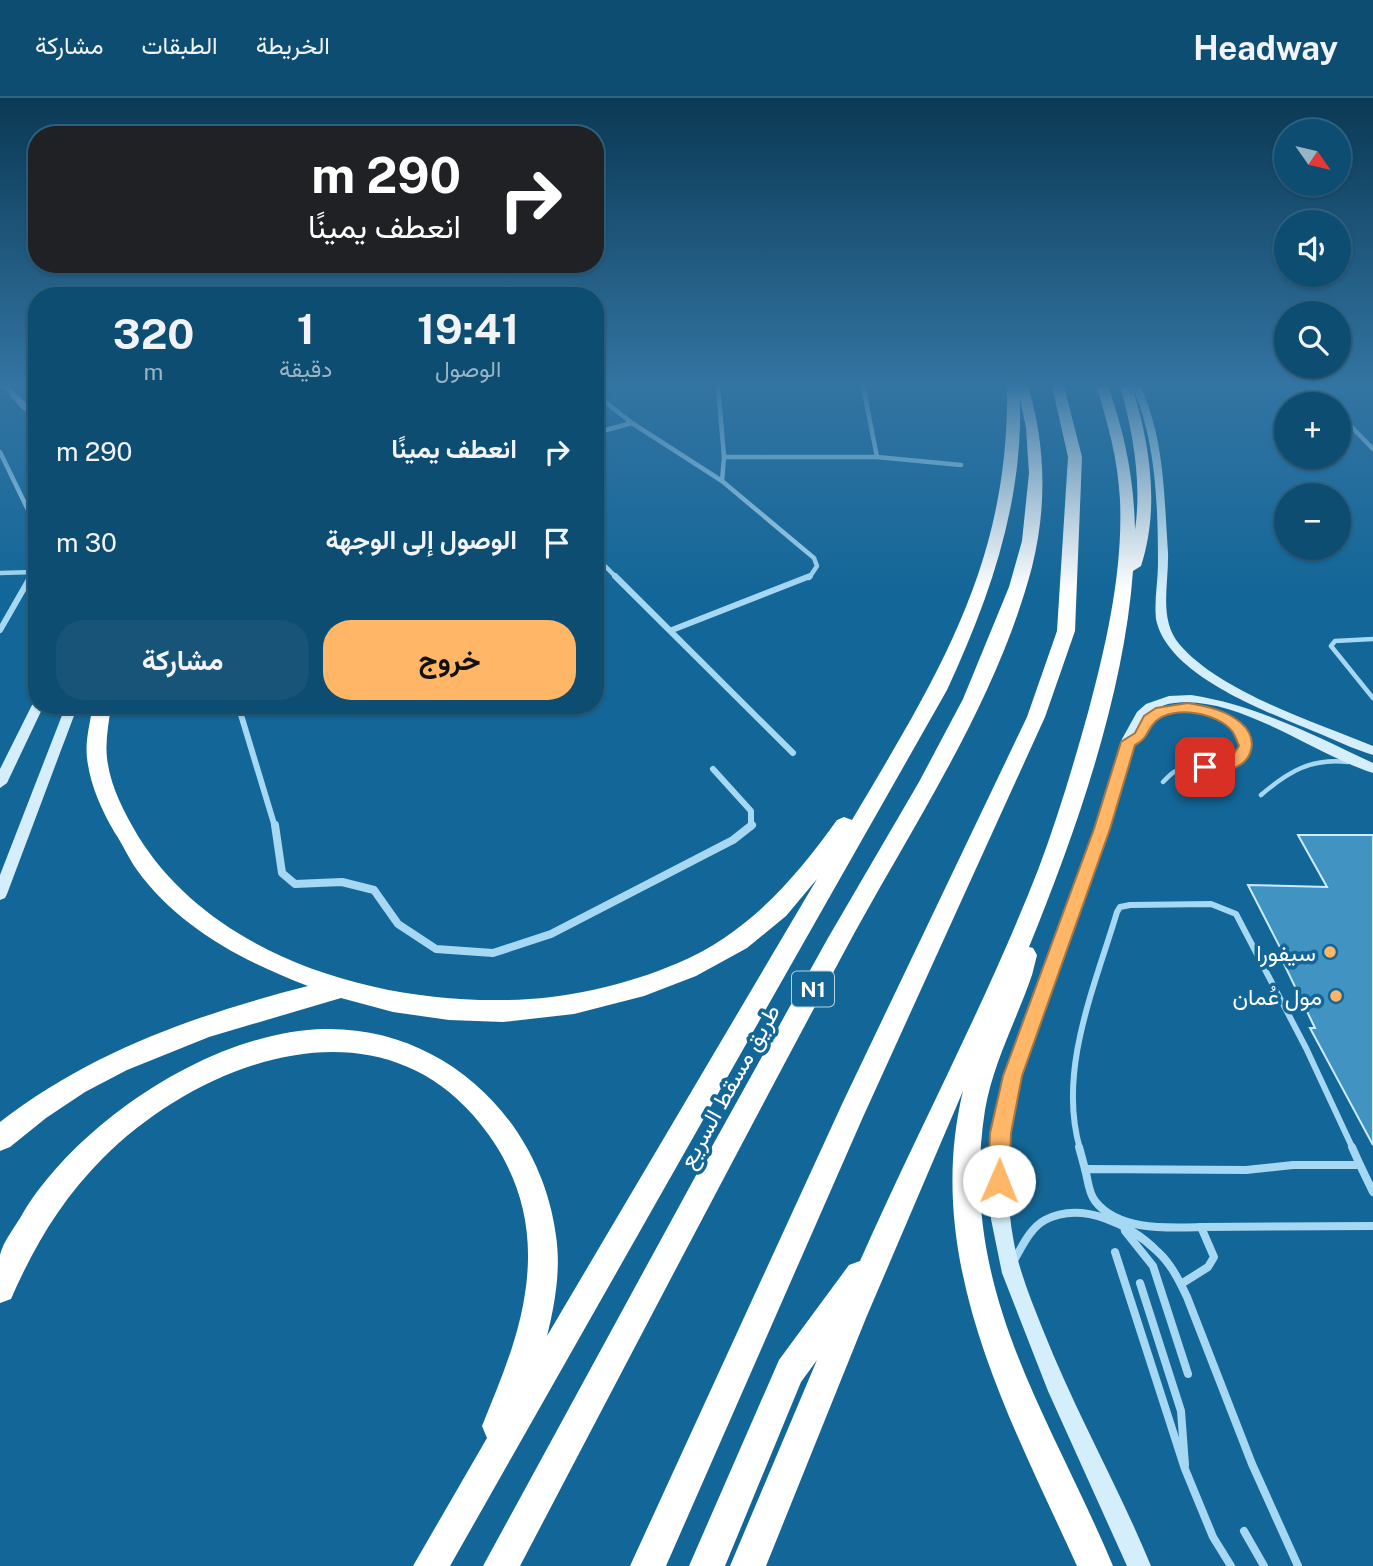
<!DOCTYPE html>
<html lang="ar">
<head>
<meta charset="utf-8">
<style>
  body { margin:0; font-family:"Public Sans",Vazirmatn,sans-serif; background:#175477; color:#f1f3f6; direction:rtl; height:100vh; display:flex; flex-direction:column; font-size:26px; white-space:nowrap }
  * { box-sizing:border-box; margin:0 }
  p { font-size:23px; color:#9bb4c4 }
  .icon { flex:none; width:38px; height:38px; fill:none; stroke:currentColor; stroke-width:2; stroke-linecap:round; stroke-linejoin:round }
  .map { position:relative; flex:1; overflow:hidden; direction:ltr }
  .side { position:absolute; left:28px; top:189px; width:576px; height:427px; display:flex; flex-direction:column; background:#0e4d72; border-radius:28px; box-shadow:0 2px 5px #0004,0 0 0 2px #2e6484; direction:rtl }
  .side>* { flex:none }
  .banner { position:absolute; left:28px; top:28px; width:576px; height:147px; border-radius:28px; box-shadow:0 2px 5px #0004,0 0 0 2px #2e6484; direction:rtl; background:#202124; color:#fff; overflow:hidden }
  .needle { width:46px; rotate:124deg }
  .buttons { position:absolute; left:1274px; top:21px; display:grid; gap:14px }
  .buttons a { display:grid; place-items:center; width:77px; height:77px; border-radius:50%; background:#0e4d72; box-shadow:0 2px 5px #0004,0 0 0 2px #2e6484; font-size:35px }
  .pin { position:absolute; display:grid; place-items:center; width:60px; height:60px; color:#fff; margin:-30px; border-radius:14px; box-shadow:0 4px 10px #0006 }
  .me { position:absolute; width:77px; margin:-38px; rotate:1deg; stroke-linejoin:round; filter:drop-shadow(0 0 5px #0008) }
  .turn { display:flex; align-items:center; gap:24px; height:147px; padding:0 28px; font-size:32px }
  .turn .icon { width:91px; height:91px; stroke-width:2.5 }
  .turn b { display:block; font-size:49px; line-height:60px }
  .eta { display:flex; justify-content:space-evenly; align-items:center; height:119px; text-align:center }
  .eta b { font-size:42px; font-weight:700; line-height:49px }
  .primary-button { display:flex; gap:14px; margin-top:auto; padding:14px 28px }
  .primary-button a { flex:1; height:80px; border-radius:28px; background:#ffb667; color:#111; font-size:28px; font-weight:700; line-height:80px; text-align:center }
  .primary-button a+a { background:#175477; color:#f1f3f6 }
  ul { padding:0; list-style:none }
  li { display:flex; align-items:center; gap:21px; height:91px; padding:0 28px }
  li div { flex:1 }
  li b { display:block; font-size:26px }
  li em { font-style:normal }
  header { display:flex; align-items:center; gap:42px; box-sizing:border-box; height:98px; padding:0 35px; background:#0e4d72; border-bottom:2px solid #2e6484 }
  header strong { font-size:33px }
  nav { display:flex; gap:38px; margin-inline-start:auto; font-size:24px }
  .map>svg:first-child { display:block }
  .building { fill:#4193c1; stroke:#cdecfd; stroke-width:2 }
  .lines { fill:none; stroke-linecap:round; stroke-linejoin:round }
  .lane-far2 { stroke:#a6d8f3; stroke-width:4.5 }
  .lane-far1 { stroke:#a6d8f3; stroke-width:6 }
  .lane { stroke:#a6d8f3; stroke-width:8 }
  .street-far2 { stroke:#a6d8f3; stroke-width:4.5 }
  .street-far1 { stroke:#a6d8f3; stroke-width:6 }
  .street { stroke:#a6d8f3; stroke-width:8 }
  .secondary { fill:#d5eefc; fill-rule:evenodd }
  .highway { fill:#fff; fill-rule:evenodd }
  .route { fill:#ffb667; stroke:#a67643; stroke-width:2 }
  .poi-dot { fill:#ffb667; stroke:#136798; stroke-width:2.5 }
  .labels { text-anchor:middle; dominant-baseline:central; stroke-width:7; stroke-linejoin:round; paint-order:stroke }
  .shield { fill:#136798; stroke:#b8d1e0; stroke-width:2 }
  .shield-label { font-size:21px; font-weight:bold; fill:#fff }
  .poi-label { font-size:23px; fill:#fff; stroke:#136798; text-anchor:end }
  .street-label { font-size:23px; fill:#fff; stroke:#136798 }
</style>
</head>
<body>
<header>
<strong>Headway</strong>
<nav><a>الخريطة</a><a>الطبقات</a><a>مشاركة</a></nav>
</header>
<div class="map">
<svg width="1373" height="1468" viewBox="0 0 1373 1468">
  <rect width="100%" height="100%" fill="#136798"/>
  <!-- building -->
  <polygon class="building" points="1298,737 1373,737 1373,1047 1310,930 1315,930 1284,866 1288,865 1248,787 1327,789"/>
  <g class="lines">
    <!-- lane-far2 -->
    <g class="lane-far2">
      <polyline points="1373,541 1335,543 1331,548 1373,600"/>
      <path d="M 1129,644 C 1144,636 1149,617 1165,613 C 1188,607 1267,623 1243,658 C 1229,677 1199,665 1180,671 C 1173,673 1168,679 1163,684"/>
      <path d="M 1261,697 C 1289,673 1311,660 1348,664"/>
    </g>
    <!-- lane-far1 -->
    <path class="lane-far1" d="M 1080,1051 C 1057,973 1095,888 1117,814 L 1120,809 L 1130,807 L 1211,806 L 1236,816 L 1306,950 L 1353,1051"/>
    <!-- lane -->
    <g class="lane">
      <polyline points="1079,1049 1085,1071"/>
      <polyline points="1352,1049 1360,1067"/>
      <polyline points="1201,1129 1373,1128"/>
      <polyline points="1125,1133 1153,1168 1188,1276"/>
      <polyline points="1115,1154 1185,1371 1213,1439 1231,1468"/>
      <path d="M 1013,1164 C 1022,1149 1030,1130 1045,1122 C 1082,1102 1131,1127 1158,1154 C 1171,1166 1179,1182 1187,1199 L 1252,1366 L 1298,1468"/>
      <polyline points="1140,1185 1181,1313 1185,1367"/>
      <path d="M 1181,1186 L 1208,1169 L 1214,1159 L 1201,1129 C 1167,1130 1118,1133 1095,1103 C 1088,1094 1088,1081 1085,1071 L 1246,1072 L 1293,1067 L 1360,1067 L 1373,1094"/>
      <polyline points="1244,1433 1264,1468"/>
    </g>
    <!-- street-far2 -->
    <g class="street-far2">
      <polyline points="718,288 724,359"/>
      <polyline points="863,288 877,359"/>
      <polyline points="1311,288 1329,306"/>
      <polyline points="595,296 632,325 595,335"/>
      <polyline points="1339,316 1373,351"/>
      <polyline points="632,325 722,383 814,460 817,468 809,480"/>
      <polyline points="0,354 31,418 37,438"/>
      <polyline points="722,383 724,359 877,359 961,367"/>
      <polyline points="595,458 617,480"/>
      <polyline points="0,475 34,474"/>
      <polyline points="30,480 37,463"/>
    </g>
    <!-- street-far1 -->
    <g class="street-far1">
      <polyline points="615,478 793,655"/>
      <polyline points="0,532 31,478"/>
      <polyline points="672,532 810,478"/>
      <polyline points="238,607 275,729"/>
      <polyline points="713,671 751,713 751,729"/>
    </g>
    <!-- street -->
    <polyline class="street" points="275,727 282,775 295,786 342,784 374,792 398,826 436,851 493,855 551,836 733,742 752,727"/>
    <!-- secondary -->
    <g class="secondary">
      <polygon points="1,288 9,288 29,308 37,312 37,319 23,312"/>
      <polygon points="27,288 35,288 37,297"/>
      <path d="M 1132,288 L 1140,288 C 1165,340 1164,399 1168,455 C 1169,486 1158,522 1180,547 C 1222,595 1315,624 1373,648 L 1373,657 C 1353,651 1333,641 1313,633 C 1265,613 1167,577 1156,521 C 1154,502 1158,484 1158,466 C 1158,407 1156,342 1132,288 Z"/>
      <path d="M 1191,597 C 1256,607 1314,637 1373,665 L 1373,675 C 1313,656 1233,593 1168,606 C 1128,615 1118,702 1107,736 C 1089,791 1069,845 1050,899 C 1038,933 1023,967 1016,1003 C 1006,1049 1005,1098 1014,1145 C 1020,1176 1032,1204 1043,1232 C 1075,1313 1118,1388 1151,1468 L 1127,1468 L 1048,1293 L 1002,1175 L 991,1121 L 991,1049 L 1004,978 L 1094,733 L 1122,641 L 1137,614 L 1146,606 L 1169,598 Z"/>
      <polygon points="37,603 37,607 44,607 7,685 0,690 0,671 32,607"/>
      <polygon points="66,607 78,607 7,796 5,800 0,802 0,777"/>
    </g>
    <!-- highway -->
    <g class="highway">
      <path d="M 1007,288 L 1028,288 C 1046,347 1047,409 1032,469 C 995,609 909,732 842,858 C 733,1061 627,1264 520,1468 L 483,1468 L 700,1070 L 828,840 L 919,684 L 963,601 L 1009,489 L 1022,443 L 1029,375 L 1026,330 L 1020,301 C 1023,405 990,499 947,592 L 450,1468 L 413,1468 L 487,1340 L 482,1328 C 504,1274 527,1221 528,1161 C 529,1106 509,1058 473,1017 C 369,899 197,966 103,1060 C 62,1101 34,1148 11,1201 L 0,1205 C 0,1190 0,1171 0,1157 C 3,1143 16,1128 23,1115 C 80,1022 214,933 325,931 C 445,929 541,1022 556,1138 C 561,1171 555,1206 547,1238 L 817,781 L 786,818 L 747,850 L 696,878 L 644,898 L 574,916 L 503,924 L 449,922 L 393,914 L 341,900 L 209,939 L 127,972 L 85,994 L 46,1020 L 10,1049 L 0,1053 L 0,1024 C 90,954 198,916 308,888 C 244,864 178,829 137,772 C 129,761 123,747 115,735 C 102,713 90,687 87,660 C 85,643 90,625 93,607 L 111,607 C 109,625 105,642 107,660 C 110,688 124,714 138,738 C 212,857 370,904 503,902 C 562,902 624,888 678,865 C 748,835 794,782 837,722 L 844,719 L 852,722 C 938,577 1010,464 1007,288 Z"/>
      <polygon points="1052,288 1064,288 1082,359 1075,533 1045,619 863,1019 666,1468 630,1468 843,1004 1027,619 1057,533 1068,359"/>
      <path d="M 1096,288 L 1108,288 C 1125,336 1134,381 1135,432 C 1142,384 1133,334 1120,288 L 1132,288 C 1150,346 1160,410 1141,468 L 1133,473 C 1124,597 1076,734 1029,849 L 1033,850 L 1037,857 L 1032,877 C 1017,921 993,965 985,1012 C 957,1190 1048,1313 1113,1468 L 1077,1468 C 1009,1318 922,1163 963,993 L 866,1220 L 766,1468 L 730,1468 L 817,1262 L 801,1284 L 725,1468 L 689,1468 L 779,1262 L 849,1167 L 860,1163 C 918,1032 986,905 1038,772 C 1058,719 1074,665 1089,611 C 1107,543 1123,472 1120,402 C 1118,362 1108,325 1096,288 Z"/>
    </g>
  </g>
  <!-- sky -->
  <linearGradient id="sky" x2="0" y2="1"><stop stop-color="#0a3954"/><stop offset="0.58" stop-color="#3374a2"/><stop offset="1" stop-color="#3374a2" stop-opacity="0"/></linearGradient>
  <rect width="1373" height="493" fill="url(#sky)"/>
  <!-- route -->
  <path class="route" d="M 1188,605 C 1206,608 1225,612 1240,624 C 1259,640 1254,663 1232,671 C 1221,674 1210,676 1199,673 L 1197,669 L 1199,666 L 1231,660 L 1239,648 C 1237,643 1235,637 1232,633 C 1218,615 1174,607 1156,623 C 1146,632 1149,640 1135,647 L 1110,731 L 1022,978 L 1011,1035 L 1009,1083 L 1006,1091 L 999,1094 L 991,1091 L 988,1083 L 990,1035 L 1003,978 L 1094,731 L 1121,644 L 1135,635 L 1144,618 L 1156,610 Z"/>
  <!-- markers -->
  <g class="poi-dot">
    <circle cx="1330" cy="854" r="7"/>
    <circle cx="1336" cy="898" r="7"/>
  </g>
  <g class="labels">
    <!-- shield labels -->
    <rect class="shield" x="792" y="873.5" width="42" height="35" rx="5"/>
    <g class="shield-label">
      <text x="813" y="891">N1</text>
    </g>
    <!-- poi labels -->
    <g class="poi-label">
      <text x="1316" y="854">سيفورا</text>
      <text x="1322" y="898">مول عُمان</text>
    </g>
    <!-- street labels -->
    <g class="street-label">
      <text transform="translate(729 988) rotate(-61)">طريق مسقط السريع</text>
    </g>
  </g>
</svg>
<div class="buttons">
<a><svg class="needle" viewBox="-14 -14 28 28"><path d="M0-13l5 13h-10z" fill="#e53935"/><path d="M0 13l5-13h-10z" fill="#9bb4c4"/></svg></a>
<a><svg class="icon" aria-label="sound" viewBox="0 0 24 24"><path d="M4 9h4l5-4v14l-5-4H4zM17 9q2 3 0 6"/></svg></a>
<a><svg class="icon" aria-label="search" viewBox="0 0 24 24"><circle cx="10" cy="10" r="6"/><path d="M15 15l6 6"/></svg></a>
<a>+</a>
<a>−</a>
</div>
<div class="pin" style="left:1205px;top:669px;background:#d93025"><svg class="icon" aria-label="arrive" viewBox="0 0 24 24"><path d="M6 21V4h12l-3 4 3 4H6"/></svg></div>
<svg class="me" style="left:999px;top:1083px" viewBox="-20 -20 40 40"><circle r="19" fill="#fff"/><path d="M0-13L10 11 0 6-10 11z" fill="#ffb667"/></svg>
<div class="banner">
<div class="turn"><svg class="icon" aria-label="right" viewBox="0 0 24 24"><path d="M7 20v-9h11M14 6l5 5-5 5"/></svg><div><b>290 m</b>انعطف يمينًا</div></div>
</div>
<section class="side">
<div class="eta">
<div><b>19:41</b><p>الوصول</p></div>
<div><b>1</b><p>دقيقة</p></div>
<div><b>320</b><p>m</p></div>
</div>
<ul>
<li><svg class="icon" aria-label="right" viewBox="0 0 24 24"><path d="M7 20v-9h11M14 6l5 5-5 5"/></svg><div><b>انعطف يمينًا</b></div><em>290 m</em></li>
<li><svg class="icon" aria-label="arrive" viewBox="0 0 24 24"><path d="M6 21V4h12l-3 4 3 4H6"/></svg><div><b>الوصول إلى الوجهة</b></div><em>30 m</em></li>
</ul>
<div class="primary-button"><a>خروج</a><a>مشاركة</a></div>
</section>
</div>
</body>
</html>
